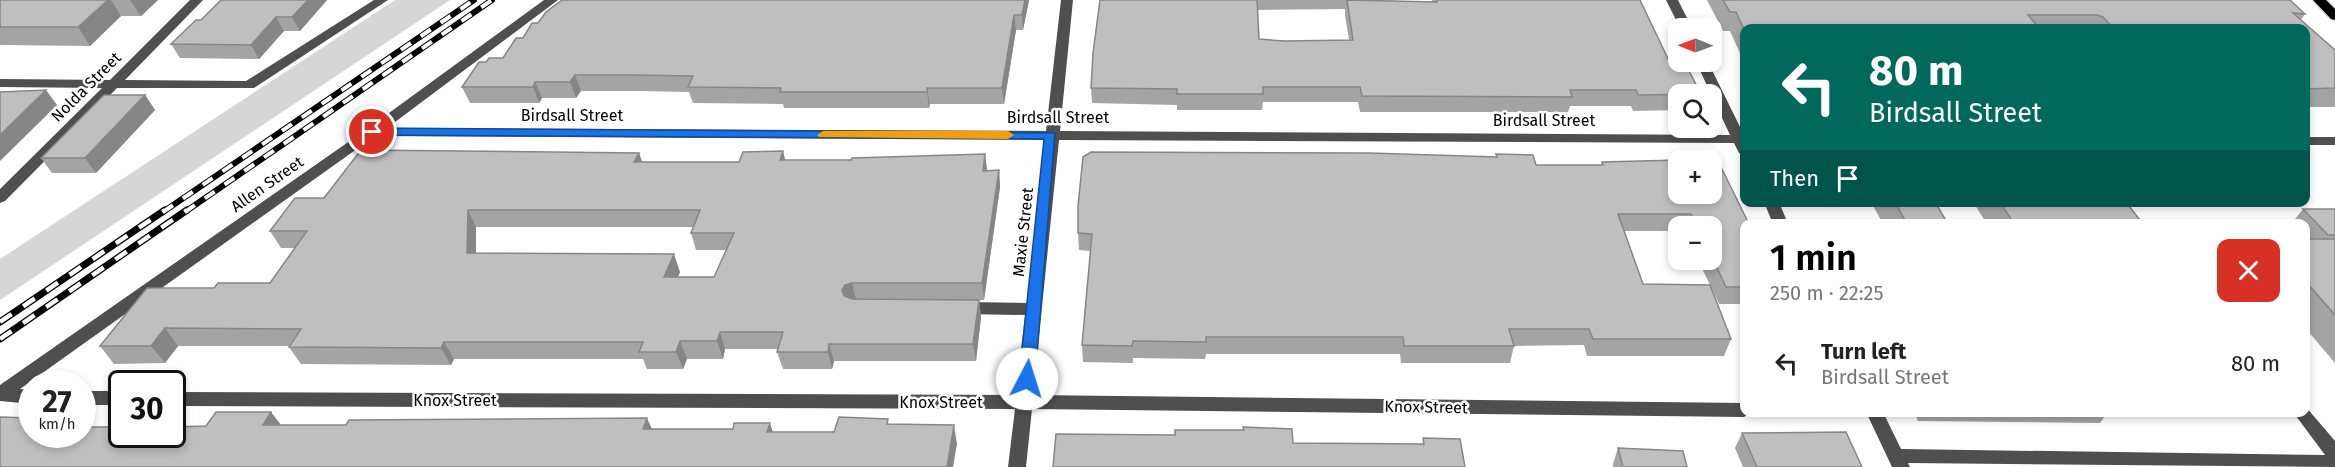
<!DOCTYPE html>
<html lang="en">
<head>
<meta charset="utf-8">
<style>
  body { margin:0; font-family:"Fira Sans",sans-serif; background:#f6f6f6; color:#222; height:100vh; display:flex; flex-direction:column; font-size:22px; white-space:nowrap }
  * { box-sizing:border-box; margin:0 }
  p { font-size:20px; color:#767676 }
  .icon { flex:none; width:33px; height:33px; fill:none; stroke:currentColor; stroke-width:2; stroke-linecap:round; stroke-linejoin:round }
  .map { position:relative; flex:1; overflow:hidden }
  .drawer { position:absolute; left:1740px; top:219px; width:570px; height:198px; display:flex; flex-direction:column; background:#fff; border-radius:12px; box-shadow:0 3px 9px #0003 }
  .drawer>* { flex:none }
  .hud { position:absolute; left:1740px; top:24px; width:570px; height:183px; border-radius:12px; box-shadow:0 3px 9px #0003; background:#00695c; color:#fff; overflow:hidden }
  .needle { width:39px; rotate:271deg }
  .buttons { position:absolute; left:1668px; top:18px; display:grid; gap:12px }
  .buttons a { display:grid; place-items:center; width:54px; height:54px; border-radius:12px; background:#fff; box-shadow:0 3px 9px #0003; font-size:30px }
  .speed { position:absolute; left:18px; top:370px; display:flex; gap:12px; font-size:30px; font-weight:700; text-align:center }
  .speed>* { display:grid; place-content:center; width:78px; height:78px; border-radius:50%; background:#fff; box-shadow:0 3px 9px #0003; line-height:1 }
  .speed small { font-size:15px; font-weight:400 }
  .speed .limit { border:3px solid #111; border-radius:9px; background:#fff; color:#111 }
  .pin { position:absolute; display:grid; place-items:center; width:51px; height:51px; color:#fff; margin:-26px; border:3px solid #fff; border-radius:50%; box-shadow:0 2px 6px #0007 }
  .me { position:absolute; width:66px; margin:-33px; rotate:5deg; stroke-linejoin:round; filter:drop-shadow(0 0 4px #0008) }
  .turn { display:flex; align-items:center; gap:21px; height:126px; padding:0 30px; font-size:27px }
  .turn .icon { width:78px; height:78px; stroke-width:2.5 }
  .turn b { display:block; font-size:42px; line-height:51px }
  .then { display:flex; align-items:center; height:57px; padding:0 30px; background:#0003; gap:12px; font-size:22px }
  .round { display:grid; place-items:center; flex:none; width:63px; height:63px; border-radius:12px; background:#f6f6f6 }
  .headline { display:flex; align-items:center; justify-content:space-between; height:102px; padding:0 30px }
  h1 { font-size:36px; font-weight:600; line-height:45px; color:#000 }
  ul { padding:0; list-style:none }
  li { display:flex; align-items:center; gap:18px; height:84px; padding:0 30px }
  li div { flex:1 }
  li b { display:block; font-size:22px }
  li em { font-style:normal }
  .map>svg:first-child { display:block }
  .green { fill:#d6d6d6 }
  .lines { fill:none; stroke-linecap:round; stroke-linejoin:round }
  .major-casing { stroke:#dbdbdb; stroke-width:3 }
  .minor { fill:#4f4f4f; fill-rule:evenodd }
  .major { fill:#000; fill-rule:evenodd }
  .rail-far1-casing { stroke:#000; stroke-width:6 }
  .rail-casing { stroke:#000; stroke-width:7 }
  .rail-far1 { stroke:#fff; stroke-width:4; stroke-dasharray:12; stroke-linecap:butt }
  .rail { stroke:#fff; stroke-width:4.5; stroke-dasharray:14; stroke-linecap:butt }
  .wall { fill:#a4a4a4; fill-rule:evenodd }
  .shaded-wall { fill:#868686 }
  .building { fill:#bfbfbf; stroke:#868686; stroke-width:1.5; fill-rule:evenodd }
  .route { fill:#1a73e8; stroke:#114b97; stroke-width:1.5 }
  .slow { fill:#f59e0b }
  .labels { text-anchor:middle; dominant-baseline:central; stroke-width:5; stroke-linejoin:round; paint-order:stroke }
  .street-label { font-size:16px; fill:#000; stroke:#fff }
</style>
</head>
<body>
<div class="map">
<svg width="2335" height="467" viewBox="0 0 2335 467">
  <rect width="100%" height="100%" fill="#fff"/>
  <!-- green -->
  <polygon class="green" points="395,0 450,0 0,300 0,259"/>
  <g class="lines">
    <!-- major casing -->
    <g class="major-casing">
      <polygon id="major" points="2313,0 2326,0 2335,9 2335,20 2331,19"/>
    </g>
    <!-- minor -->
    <g class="minor">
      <polygon points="190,0 203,0 125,80 246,81 374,0 388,0 254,88 117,88 5,201 0,203 0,189 102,88 0,87 0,79 110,80"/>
      <polygon points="544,0 558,0 387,128 1046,131 1061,0 1073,0 1060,131 1730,135 1696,62 1708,62 1744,135 1744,154 1739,153 1734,143 1059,140 1033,395 1744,403 1744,412 1751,412 1744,417 1032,409 1026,467 1008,467 1015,409 172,406 172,392 1016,395 1025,315 962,314 956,312 954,308 956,304 962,302 1027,303 1045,140 375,136 20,389 32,390 32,404 0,401 0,385 367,129"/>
      <polygon points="1666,0 1678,0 1692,28 1680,28"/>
      <rect x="2306" y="137" width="29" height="8"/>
      <polygon points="1764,202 1779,202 1788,224 1773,224"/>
      <rect x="82" y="391" width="40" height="14"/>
      <polygon points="2306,407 2335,441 2335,467 1908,463 1910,467 1892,467 1866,412 1883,412 1901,449 2325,455 2293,412 2306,412"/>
    </g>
    <!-- major -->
    <use href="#major" class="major"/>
    <!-- rail-far1 casing -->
    <g class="rail-far1-casing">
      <g id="rail-far1">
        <polyline points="163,212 474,0"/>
        <polyline points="185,212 492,0"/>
      </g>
    </g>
    <!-- rail casing -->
    <g class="rail-casing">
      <g id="rail">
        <polyline points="0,322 165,210"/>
        <polyline points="0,339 187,210"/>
      </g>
    </g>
    <!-- rail-far1 -->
    <use href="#rail-far1" class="rail-far1"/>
    <!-- rail -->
    <use href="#rail" class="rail"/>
  </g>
  <!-- wall -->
  <g class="wall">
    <polygon points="0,0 158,0 141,16 121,16 90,46 0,45"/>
    <polygon points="221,0 327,0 300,31 284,31 259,59 180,58 171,44 201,20"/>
    <polygon points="562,0 1029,0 1023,30 1016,30 1004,104 930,104 929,108 784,108 783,104 693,103 689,92 640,91 581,91 576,98 542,98 539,103 470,103 462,87 486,62 503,58"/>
    <path d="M 1100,0 L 1372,0 L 1432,2 L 1432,0 L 1640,0 L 1678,94 L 1678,110 L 1633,111 L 1631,106 L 1570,106 L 1568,112 L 1360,112 L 1358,102 L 1263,102 L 1262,110 L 1177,110 L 1177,105 L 1092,103 L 1091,88 ZM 1345,9 L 1345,15 L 1349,40 L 1284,41 L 1259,39 L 1257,10 Z"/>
    <polygon points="1707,0 2290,0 2305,14 2301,20 2335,50 2335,107 2306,107 2306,28 1744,28 1744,62 1730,31 1723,31"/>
    <polygon points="145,95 155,110 96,173 52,173 41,158"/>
    <path d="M 783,151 L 785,160 L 851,160 L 985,154 L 987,171 L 999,170 L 1000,187 L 984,300 L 979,300 L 981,317 L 976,361 L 834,361 L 832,369 L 783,369 L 777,352 L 778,349 L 725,349 L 723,359 L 687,359 L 683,369 L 647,369 L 643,359 L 454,359 L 451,365 L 301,364 L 289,347 L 290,346 L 178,346 L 165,363 L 114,364 L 100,346 L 214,288 L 270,283 L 295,248 L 281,248 L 270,231 L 324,198 L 639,153 L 642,162 L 739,162 ZM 476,227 L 693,227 L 691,233 L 696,250 L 727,250 L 714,277 L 678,277 L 680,272 L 476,253 Z"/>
    <path d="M 1496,154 L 1536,165 L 1601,165 L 1602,162 L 1744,224 L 1744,304 L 1719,304 L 1711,286 L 1731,339 L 1724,356 L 1587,356 L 1584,345 L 1514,346 L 1510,363 L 1401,363 L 1400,354 L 1206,354 L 1205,359 L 1133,358 L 1133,363 L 1083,362 L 1082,345 L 1091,251 L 1079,250 L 1078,233 L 1496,157 ZM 1678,226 L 1712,226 L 1712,260 L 1698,260 L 1710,285 L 1643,284 L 1624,231 L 1678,231 Z"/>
    <polygon points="1871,202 1935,202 1948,224 1883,224"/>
    <polygon points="1973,202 2126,202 2143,224 1987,224"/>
    <polygon points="2303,209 2335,209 2335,363 2306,329 2306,224 2291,224"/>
    <polygon points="1914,412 2108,412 2100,423 1918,421"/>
    <polygon points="1742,433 1862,467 1743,467 1735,448"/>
    <polygon points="1618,448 1687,467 1613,467 1613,464"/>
  </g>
  <!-- shaded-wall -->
  <g class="shaded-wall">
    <polygon points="108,0 111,0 121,16 90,46 78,27"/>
    <polygon points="130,0 158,0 141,16"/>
    <polygon points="308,0 327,0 300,31 292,17"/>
    <polygon points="1025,0 1029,0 1023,30 1022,15"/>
    <polygon points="1014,15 1016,30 1004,104 1002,88"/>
    <polygon points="276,17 284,31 259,59 251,45"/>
    <polygon points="575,75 581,91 576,98 570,82"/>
    <polygon points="535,82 542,98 539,103 533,87"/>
    <polygon points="927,88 930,104 929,108 927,92"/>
    <polygon points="46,90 57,105 0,161 0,135"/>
    <polygon points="145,95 155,110 96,173 85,158"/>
    <polygon points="783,151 787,168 780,160"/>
    <polygon points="639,153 645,170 634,162"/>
    <polygon points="985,154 987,171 983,171"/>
    <polygon points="999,170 1000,187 984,300 982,283"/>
    <polygon points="468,210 476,227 476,270 467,253"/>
    <polygon points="674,254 680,272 671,294 664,277"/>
    <polygon points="852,283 856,300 846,307 842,290 845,285"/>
    <polygon points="979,300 981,317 976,361 973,344"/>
    <polygon points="165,328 178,346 165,363 151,346"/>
    <polygon points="720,332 725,349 723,359 717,341"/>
    <polygon points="680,341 687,359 683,369 676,352"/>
    <polygon points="444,342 454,359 451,365 441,348"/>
    <polygon points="829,344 834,361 832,369 828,352"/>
    <polygon points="271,412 285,430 263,425"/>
    <polygon points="647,418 655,436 643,429"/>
    <polygon points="770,423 776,442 767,432"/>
    <polygon points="954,425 957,444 953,467 947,467"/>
  </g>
  <!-- building -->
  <g class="building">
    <polygon points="0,0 108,0 78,27 0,27"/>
    <polygon points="221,0 308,0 292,17 276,17 251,45 171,44 196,20 201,20"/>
    <polygon points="562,0 1025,0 1022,15 1014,15 1002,88 927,88 927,92 780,92 781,88 688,87 693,76 634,75 575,75 570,82 535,82 533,87 462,87 479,62 486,62 489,58 503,58 516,38 523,38 532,23 538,23 546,12"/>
    <polygon points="1100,0 1257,0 1259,39 1284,41 1353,40 1347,0 1437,2 1437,0 1640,0 1671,65 1686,65 1701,94 1638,95 1636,90 1570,90 1572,97 1362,96 1360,87 1263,87 1263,94 1177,94 1177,89 1091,88 1093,53"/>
    <polygon points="1723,0 2290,0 2305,14 2293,13 2335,50 2335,88 2306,89 2306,28 2113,28 2103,17 2097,15 2028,15 2039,28 1744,29 1736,12 1730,12"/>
    <polygon points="46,90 0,135 0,92"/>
    <polygon points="104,95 145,95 85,158 41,158"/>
    <path d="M 361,150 L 639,153 L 634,162 L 739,162 L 743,152 L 783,151 L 780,160 L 851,160 L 852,158 L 985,154 L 983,171 L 999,170 L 982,283 L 852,283 L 845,285 L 842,290 L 844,296 L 852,299 L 979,300 L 973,344 L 829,344 L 828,352 L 777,352 L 783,332 L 720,332 L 717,341 L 680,341 L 676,352 L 639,352 L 643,342 L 444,342 L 441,348 L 289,347 L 301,329 L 165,328 L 151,346 L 100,346 L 147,288 L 214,288 L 218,283 L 270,283 L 307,231 L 270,231 L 295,198 L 324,198 ZM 468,210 L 700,210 L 691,233 L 734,233 L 714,277 L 664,277 L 674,254 L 467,253 Z"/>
    <path d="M 1091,152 L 1369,153 L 1497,157 L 1496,154 L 1533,155 L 1536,165 L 1603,165 L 1602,162 L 1717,159 L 1749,224 L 1744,224 L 1744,287 L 1726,287 L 1712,257 L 1712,226 L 1697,226 L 1691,214 L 1618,214 L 1643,284 L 1710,285 L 1731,339 L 1593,339 L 1589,329 L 1509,329 L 1514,346 L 1404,346 L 1403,337 L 1206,337 L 1206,342 L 1133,341 L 1132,346 L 1082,345 L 1092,234 L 1078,233 L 1078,206 L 1083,157 ZM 1678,160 L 1712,160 L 1712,194 L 1678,194 Z"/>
    <polygon points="1895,202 1935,202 1948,224 1907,224"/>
    <polygon points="2000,202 2126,202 2143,224 2014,224"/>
    <polygon points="2303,209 2335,209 2335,235 2328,235"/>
    <polygon points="2306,239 2335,239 2335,315 2306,282"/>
    <polygon points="216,412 271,412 263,425 346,425 349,420 647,418 643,429 733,429 734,423 770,423 767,432 834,432 839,417 888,419 887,424 954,425 947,467 0,467 0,417 32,418 32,435 82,435 82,427 122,427 122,435 172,435 172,427 206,426"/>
    <polygon points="1243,427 1292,429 1293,443 1424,444 1423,438 1460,439 1465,467 1053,467 1056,434 1175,435 1175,430 1244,430"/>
    <polygon points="1846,432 1862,467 1757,467 1742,433"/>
    <polygon points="1618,448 1683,451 1687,467 1623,467"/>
  </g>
  <!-- route -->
  <polygon class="route" points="372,128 1055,133 1035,379 1027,385 1019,379 1044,139 368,135 366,132"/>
  <!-- slow -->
  <polygon class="slow" points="823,131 1008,131 1014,135 1008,139 819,137 817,135"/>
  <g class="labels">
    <!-- street labels -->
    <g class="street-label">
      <text transform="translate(86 87) rotate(-45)">Nolda Street</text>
      <text x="572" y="115">Birdsall Street</text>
      <text x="1058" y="117">Birdsall Street</text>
      <text x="1544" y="120">Birdsall Street</text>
      <text transform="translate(267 184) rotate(-35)">Allen Street</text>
      <text transform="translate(1023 232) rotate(-84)">Maxie Street</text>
      <text x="455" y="400">Knox Street</text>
      <text x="941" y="402">Knox Street</text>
      <text transform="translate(1426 407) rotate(1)">Knox Street</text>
    </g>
  </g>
</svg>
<div class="buttons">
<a><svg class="needle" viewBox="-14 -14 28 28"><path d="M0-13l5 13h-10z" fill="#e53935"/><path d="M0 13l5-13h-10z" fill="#767676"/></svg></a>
<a><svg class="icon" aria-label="search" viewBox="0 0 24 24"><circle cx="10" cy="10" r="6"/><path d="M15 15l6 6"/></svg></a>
<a>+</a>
<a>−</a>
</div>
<div class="speed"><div>27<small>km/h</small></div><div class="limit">30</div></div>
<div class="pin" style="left:372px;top:132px;background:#d93025"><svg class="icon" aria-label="arrive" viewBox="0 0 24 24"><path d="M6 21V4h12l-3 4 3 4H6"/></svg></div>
<svg class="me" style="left:1027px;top:379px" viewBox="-20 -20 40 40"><circle r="19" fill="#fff"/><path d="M0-13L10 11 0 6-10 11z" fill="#1a73e8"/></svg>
<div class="hud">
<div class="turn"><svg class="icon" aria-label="left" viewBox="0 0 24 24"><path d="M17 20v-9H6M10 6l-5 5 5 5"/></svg><div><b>80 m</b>Birdsall Street</div></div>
<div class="then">Then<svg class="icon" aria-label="arrive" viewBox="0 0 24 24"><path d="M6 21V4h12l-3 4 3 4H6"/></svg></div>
</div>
<section class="drawer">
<div class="headline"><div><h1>1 min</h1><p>250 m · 22:25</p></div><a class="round" style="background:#d93025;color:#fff"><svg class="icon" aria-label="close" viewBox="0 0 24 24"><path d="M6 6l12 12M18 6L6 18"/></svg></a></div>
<ul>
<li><svg class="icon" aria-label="left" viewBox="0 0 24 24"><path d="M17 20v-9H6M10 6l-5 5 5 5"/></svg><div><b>Turn left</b><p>Birdsall Street</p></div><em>80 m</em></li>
</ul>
</section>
</div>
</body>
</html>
